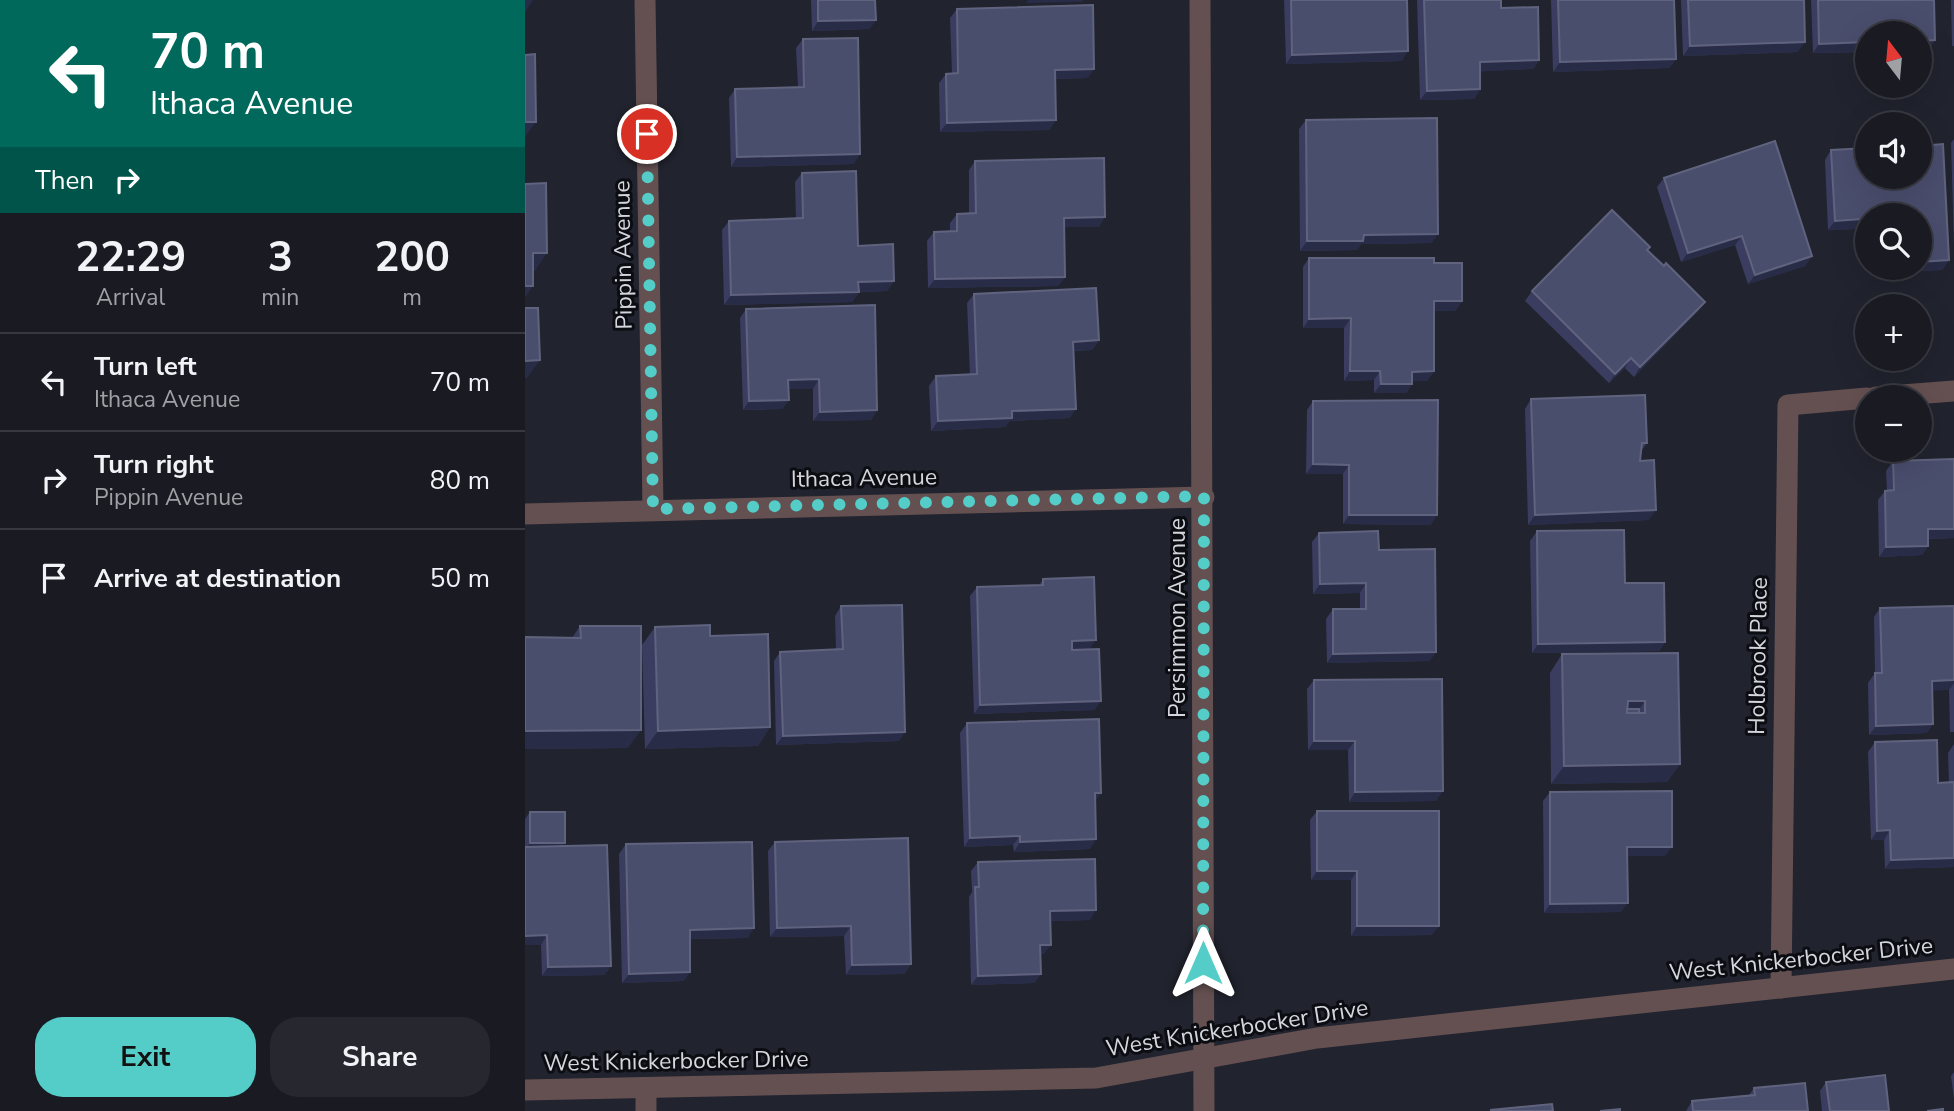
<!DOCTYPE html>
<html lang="en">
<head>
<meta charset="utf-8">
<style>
  body { margin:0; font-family:"Nunito Sans",sans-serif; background:#26272f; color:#f1f3f6; height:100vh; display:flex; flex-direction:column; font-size:26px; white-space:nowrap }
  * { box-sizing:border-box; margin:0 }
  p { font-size:23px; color:#9fa1a5 }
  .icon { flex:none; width:38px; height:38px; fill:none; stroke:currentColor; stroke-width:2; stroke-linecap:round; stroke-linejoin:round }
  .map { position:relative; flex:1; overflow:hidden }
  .side { display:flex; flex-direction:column; background:#191a22; width:525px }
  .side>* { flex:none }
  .hud { background:#00695c; color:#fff; overflow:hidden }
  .needle { width:46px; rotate:344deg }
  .tools { position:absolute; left:1330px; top:21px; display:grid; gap:14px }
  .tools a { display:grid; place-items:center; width:77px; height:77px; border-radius:50%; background:#191a22; box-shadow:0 7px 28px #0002,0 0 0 2px #373840; font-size:35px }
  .pin { position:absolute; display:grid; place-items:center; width:60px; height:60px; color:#fff; margin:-30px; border:4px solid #fff; border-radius:50%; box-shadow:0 2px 7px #0007 }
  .me { position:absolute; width:77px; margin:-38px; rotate:0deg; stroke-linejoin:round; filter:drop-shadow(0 0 5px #0008) }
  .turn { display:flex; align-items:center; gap:24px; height:147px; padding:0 35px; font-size:32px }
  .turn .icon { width:91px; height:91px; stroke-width:2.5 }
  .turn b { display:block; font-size:49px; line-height:60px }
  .then { display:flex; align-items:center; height:66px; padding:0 35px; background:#0003; gap:14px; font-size:26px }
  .eta { display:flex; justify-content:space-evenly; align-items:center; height:119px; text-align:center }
  .eta b { font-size:42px; font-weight:700; line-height:49px }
  .button { display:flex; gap:14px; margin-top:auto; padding:14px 35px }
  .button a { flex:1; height:80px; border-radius:28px; background:#54cdc8; color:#111; font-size:28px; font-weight:700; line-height:80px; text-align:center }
  .button a+a { background:#26272f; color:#f1f3f6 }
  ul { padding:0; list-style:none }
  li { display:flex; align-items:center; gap:21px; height:98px; padding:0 35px; border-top:2px solid #373840 }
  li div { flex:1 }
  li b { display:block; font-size:26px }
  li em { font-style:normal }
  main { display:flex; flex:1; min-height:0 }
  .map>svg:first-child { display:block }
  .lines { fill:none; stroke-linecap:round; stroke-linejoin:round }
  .minor { stroke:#655051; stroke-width:21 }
  .wall { fill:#3a3d5f }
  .shaded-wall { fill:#292c46 }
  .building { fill:#4a4e6d; stroke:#60637e; stroke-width:2; fill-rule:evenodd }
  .route { stroke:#54cdc8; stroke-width:12; stroke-dasharray:0 21.6 }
  .labels { text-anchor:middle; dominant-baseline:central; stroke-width:6; stroke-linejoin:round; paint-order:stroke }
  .street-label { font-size:23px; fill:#d4d6dd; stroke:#0c0d12 }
</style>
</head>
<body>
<main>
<section class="side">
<div class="hud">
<div class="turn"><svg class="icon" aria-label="left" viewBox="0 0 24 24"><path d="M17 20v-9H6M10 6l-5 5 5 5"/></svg><div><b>70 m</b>Ithaca Avenue</div></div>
<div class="then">Then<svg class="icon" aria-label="right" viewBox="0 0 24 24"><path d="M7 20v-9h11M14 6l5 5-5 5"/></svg></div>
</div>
<div class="eta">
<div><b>22:29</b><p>Arrival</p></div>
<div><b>3</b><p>min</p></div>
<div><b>200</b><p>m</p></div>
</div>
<ul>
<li><svg class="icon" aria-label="left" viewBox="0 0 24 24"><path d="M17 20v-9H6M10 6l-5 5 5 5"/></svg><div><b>Turn left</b><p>Ithaca Avenue</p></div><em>70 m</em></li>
<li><svg class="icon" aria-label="right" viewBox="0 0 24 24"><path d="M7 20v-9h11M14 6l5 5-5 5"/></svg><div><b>Turn right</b><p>Pippin Avenue</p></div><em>80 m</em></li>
<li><svg class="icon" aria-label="arrive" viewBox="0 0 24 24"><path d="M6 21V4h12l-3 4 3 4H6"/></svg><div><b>Arrive at destination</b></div><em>50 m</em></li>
</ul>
<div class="button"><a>Exit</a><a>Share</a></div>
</section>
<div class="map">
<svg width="1429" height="1111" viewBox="0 0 1429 1111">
  <rect width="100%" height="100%" fill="#21232e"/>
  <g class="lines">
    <!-- minor -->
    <g class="minor">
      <polyline points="120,0 128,509"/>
      <polyline points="675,0 679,1111"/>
      <polyline points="1351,397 1429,391"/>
      <polyline points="0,514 679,497"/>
      <polyline points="1256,988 1263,405 1342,398"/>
      <polyline points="121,1088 121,1111"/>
      <polyline points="0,1090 571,1078 792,1038 1429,969"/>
    </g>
  </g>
  <!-- wall -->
  <g class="wall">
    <polygon points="286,0 350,0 351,20 344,29 287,31"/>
    <polygon points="759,0 882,0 877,61 761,64"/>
    <polygon points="892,0 975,0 976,8 1014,60 1008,69 955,71 955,89 949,99 895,100"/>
    <polygon points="1026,0 1149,0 1151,59 1144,68 1028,72"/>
    <polygon points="1156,0 1279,0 1273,52 1158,56"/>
    <polygon points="1286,0 1409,0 1410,40 1404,50 1395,50 1395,33 1342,33 1342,52 1288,53"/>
    <polygon points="1426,0 1429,0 1429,46 1427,46"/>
    <polygon points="432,9 563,78 530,79 531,120 524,130 415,132 414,83 421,74 427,73 425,18"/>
    <polygon points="278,39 329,164 206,167 204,98 210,89 273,87 271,48"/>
    <polygon points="781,120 907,243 836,244 832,250 775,251 774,129"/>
    <polygon points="1429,139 1429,247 1426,143"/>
    <polygon points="1418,144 1424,260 1417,270 1368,272 1368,268 1395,268 1395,215 1342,215 1342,234 1331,235 1331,229 1303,230 1300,160 1306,150 1342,148 1342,177 1395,177 1395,146"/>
    <polygon points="450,161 574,227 539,227 540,277 533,286 403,288 402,241 409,232 425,231 425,223 432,214 444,213 444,170"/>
    <polygon points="277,173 333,246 369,281 362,291 334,292 327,302 199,305 197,230 204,221 271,219 270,182"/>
    <polygon points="1139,178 1287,256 1280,266 1223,284 1210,245 1156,262 1132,187"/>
    <polygon points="1125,247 1123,250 1139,266 1180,302 1173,311 1109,377 1100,368 1084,383 1000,301 1007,291"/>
    <polygon points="784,258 909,263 937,301 930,311 909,311 909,371 902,381 887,381 887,384 881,393 849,393 849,380 819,381 819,328 778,328 778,267"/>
    <polygon points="449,294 574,340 567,350 549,351 545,418 485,421 480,427 406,431 404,386 411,376 445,375 442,303"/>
    <polygon points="221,309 352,410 346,420 288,421 288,389 263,389 264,400 257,409 218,410 215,318"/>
    <polygon points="1006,399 1122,443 1116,451 1115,461 1124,520 1003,525 1000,409"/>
    <polygon points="788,401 906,525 818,524 818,474 781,474 782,410"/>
    <polygon points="1429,459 1429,538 1403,539 1403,546 1397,555 1354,557 1353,500 1360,491 1362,491 1361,471 1368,461"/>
    <polygon points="1012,531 1140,642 1134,651 1007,653 1005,541"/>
    <polygon points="794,533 854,550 911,652 904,661 802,663 801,619 808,609 835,609 835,593 788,594 787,542"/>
    <polygon points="518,579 564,650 576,701 569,710 449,714 445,596 452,587 514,585"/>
    <polygon points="316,606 374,741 251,745 249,661 255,652 311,650 310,616"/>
    <polygon points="1429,606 1429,732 1425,732 1424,690 1408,690 1402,733 1344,735 1343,683 1350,673 1349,617 1355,608"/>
    <polygon points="55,626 103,748 0,749 0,637 47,638"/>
    <polygon points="130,627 185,636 245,727 233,746 120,749 117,645"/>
    <polygon points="1153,653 1155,764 1142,782 1026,784 1025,673 1037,654"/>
    <polygon points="789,680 911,801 824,802 823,750 783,750 782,689"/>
    <polygon points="442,723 576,793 570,801 565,849 489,852 488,845 439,847 435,733"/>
    <polygon points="1350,742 1413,783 1424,783 1423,753 1429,744 1429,867 1360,869 1359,840 1346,840 1343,752"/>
    <polygon points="1025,792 1140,856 1102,856 1096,912 1019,913 1018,801"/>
    <polygon points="792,811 907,935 826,936 826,880 786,880 785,820"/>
    <polygon points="5,812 40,843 38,846 86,966 79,975 17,976 16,945 0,945 0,819"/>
    <polygon points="250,842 386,964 379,974 321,975 319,936 245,937 243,851"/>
    <polygon points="101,844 223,938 165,939 159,981 97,983 94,854"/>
    <polygon points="453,862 565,920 525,921 519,954 515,954 516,974 509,983 446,985 444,897 447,892 446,871"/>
    <polygon points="1429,1072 1429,1099 1426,1076"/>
    <polygon points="1301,1082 1364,1111 1297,1111 1295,1091"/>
    <polygon points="1229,1088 1283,1111 1161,1111 1167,1101 1224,1095"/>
  </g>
  <!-- shaded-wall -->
  <g class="shaded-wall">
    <polygon points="0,0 8,0 1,11 0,11"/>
    <polygon points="503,0 558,0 556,2 501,3"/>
    <polygon points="351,20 344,29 287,31 293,21"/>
    <polygon points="1410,40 1404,50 1395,50 1395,41"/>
    <polygon points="1280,42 1273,52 1158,56 1165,46"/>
    <polygon points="1342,42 1342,52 1288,53 1294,44"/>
    <polygon points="883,51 877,61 761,64 767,55"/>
    <polygon points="1151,59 1144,68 1028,72 1035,62"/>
    <polygon points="1014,60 1008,69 948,72 955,62"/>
    <polygon points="569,69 563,78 523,79 530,70"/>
    <polygon points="955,89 949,99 895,100 902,91"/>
    <polygon points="531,120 524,130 415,132 422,123"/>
    <polygon points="0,122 11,122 0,137"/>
    <polygon points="335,154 329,164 206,167 212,157"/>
    <polygon points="580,217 574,227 532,227 539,218"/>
    <polygon points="1337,219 1331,229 1303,230 1310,221"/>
    <polygon points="1338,225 1342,225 1342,234 1331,235"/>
    <polygon points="913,234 907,243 836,244 832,250 775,251 782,241 839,235"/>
    <polygon points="1217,236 1210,245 1156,262 1163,253"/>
    <polygon points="8,253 22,253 10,271 0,271"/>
    <polygon points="1287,256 1280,266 1223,284 1230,275"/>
    <polygon points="1424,260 1417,270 1368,272 1372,268 1395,268 1395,262"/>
    <polygon points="540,277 533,286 403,288 410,279"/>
    <polygon points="369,281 362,291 327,292 333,282"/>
    <polygon points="0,286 8,286 0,298"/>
    <polygon points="334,292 327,302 199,305 206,295"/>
    <polygon points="909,301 937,301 930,311 902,311"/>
    <polygon points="1180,302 1173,311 1109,377 1115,367"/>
    <polygon points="826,318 819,328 778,328 784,319"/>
    <polygon points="574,340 567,350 542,351 548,342"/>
    <polygon points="1106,358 1100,368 1084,383 1090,374"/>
    <polygon points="15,360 2,378 0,378 0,361"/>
    <polygon points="825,371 855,371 849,380 819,381"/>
    <polygon points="909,371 902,381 881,381 887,372"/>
    <polygon points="294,379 288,389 256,389 263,380"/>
    <polygon points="856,384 887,384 881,393 849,393"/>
    <polygon points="264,400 257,409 218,410 224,401"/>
    <polygon points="551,409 545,418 485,421 480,427 406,431 413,421 487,411"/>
    <polygon points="352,410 346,420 288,421 295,412"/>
    <polygon points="788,464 824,465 818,474 781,474"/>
    <polygon points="1131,510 1124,520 1003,525 1010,515"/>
    <polygon points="824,515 912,515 906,525 818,524"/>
    <polygon points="1403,529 1429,529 1429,538 1396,539"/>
    <polygon points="1403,546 1397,555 1354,557 1361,547"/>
    <polygon points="841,583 835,593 788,594 795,584"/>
    <polygon points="571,640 564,650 540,650 547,641"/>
    <polygon points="1140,642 1134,651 1007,653 1013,644"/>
    <polygon points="911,652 904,661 802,663 808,654"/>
    <polygon points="1429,680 1429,683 1424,690 1401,691 1407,681"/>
    <polygon points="576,701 569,710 449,714 455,705"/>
    <polygon points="1103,701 1120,701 1108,719 1096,719"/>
    <polygon points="1408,724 1402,733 1344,735 1351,726"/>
    <polygon points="245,727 233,746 120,749 133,731"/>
    <polygon points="116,730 103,748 0,749 0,731"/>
    <polygon points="380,732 374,741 251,745 258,736"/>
    <polygon points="789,741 830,741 823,750 783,750"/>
    <polygon points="1155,764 1142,782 1026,784 1039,766"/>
    <polygon points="918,791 911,801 824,802 830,792"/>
    <polygon points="570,793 576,793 569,802"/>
    <polygon points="1365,830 1359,840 1346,840 1352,831"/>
    <polygon points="495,836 488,845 439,847 445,838"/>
    <polygon points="571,839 565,849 489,852 495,842"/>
    <polygon points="5,843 40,843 34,852 0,850"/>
    <polygon points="1102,847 1147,847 1140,856 1096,856"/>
    <polygon points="1429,858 1429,867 1360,869 1366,860"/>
    <polygon points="792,871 832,871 826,880 786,880"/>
    <polygon points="1103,903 1096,912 1019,913 1025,904"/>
    <polygon points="571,910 565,920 518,921 525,911"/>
    <polygon points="326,926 319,936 245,937 252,928"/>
    <polygon points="832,926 914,926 907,935 826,936"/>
    <polygon points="229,928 223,938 158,939 165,930"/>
    <polygon points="22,935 16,945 0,945 0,936"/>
    <polygon points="515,945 526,945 519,954 508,955"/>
    <polygon points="386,964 379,974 321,975 327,965"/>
    <polygon points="86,966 79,975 17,976 23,967"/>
    <polygon points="165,972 159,981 97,983 104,974"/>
    <polygon points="516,974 509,983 446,985 453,976"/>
  </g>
  <!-- building -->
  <g class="building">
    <polygon points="293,0 350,0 351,20 293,21"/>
    <polygon points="766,0 882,0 883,51 767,55"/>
    <polygon points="899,0 976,0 976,8 1013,7 1014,60 955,62 955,89 902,91"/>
    <polygon points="1033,0 1149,0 1151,59 1035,62"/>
    <polygon points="1163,0 1279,0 1280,42 1165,46"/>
    <polygon points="1293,0 1409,0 1410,40 1395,41 1395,33 1342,33 1342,42 1294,44"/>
    <polygon points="568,5 569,69 530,70 531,120 422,123 421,74 433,73 432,9"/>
    <polygon points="333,38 335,154 212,157 210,89 279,87 278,39"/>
    <polygon points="10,54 11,122 0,122 0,55"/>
    <polygon points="912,118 913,234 839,235 838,241 782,241 781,120"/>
    <polygon points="1250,141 1287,256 1230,275 1217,236 1163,253 1139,178"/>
    <polygon points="1418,144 1424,260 1395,262 1395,215 1342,215 1342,225 1338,225 1337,219 1310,221 1306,150 1342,148 1342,177 1395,177 1395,146"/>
    <polygon points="579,158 580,217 539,218 540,277 410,279 409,232 432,231 432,214 451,213 450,161"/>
    <polygon points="331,171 333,246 368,244 369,281 333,282 334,292 206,295 204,221 278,218 277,173"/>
    <polygon points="21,183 22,253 8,253 8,286 0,286 0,184"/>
    <polygon points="1087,210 1125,247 1122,250 1139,266 1141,263 1180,302 1115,367 1106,358 1090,374 1007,291"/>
    <polygon points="784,258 909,258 909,263 937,263 937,301 909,301 909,371 887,372 887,384 856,384 855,371 825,371 826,318 784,319"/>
    <polygon points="571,288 574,340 548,342 551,409 487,411 487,418 413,421 411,376 452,374 449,294"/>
    <polygon points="350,305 352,410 295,412 294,379 263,380 264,400 224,401 221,309"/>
    <polygon points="0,308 13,308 15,360 0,361"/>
    <polygon points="1120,395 1122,443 1117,443 1115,461 1129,460 1131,510 1010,515 1006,399"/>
    <polygon points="913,400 912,515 824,515 824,465 788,464 788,401"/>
    <polygon points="1429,459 1429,529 1403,529 1403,546 1361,547 1360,491 1369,490 1368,461"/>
    <polygon points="1099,530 1100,583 1139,583 1140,642 1013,644 1012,531"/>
    <polygon points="853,531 854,550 910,549 911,652 808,654 808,609 841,609 841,583 795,584 794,533"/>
    <polygon points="569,577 571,640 547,641 547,650 574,649 576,701 455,705 452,587 518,585 518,579"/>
    <polygon points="377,605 380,732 258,736 255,652 318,649 316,606"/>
    <polygon points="1429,606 1429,680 1407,681 1408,724 1351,726 1350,673 1357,673 1355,608"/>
    <polygon points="185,625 185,636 243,634 245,727 133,731 130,627"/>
    <polygon points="55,626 116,626 116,730 0,731 0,637 56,638"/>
    <path d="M 1153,653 L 1155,764 L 1039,766 L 1037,654 ZM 1103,701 L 1120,701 L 1120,713 L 1102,713 Z"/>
    <polygon points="917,679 918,791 830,792 830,741 789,741 789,680"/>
    <rect x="1102" y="709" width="12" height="4"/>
    <polygon points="574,719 576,793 570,793 571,839 495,842 495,836 445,838 442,723"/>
    <polygon points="1412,740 1413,783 1429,782 1429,858 1366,860 1365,830 1352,831 1350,742"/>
    <polygon points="1147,791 1147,847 1102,847 1103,903 1025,904 1025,792"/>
    <polygon points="792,811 914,811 914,926 832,926 832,871 792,871"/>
    <rect x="5" y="812" width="35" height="31"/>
    <polygon points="383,838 386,964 327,965 326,926 252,928 250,842"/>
    <polygon points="227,842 229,928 165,930 165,972 104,974 101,844"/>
    <polygon points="82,845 86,966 23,967 22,935 0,936 0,847"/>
    <polygon points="570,859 571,910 525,911 526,945 515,945 516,974 453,976 450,887 454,887 453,862"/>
    <polygon points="1360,1075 1364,1111 1305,1111 1301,1082"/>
    <polygon points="1280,1083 1283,1111 1168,1111 1167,1101 1230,1095 1229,1088"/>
    <polygon points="1027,1104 1028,1111 966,1111 966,1110"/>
    <polygon points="1095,1109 1095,1111 1075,1111"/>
    <polygon points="1418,1109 1418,1111 1402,1111"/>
  </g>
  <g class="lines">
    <!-- route -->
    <polyline class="route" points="122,134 128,509 679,496 678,963"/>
  </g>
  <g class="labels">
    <!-- street labels -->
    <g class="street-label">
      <text transform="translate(98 255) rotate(-91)">Pippin Avenue</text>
      <text transform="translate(339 478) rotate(-1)">Ithaca Avenue</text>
      <text transform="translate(652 618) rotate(-90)">Persimmon Avenue</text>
      <text transform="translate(1233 656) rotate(-89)">Holbrook Place</text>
      <text transform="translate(1276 959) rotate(-6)">West Knickerbocker Drive</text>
      <text transform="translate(712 1028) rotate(-9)">West Knickerbocker Drive</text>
      <text transform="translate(151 1061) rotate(-1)">West Knickerbocker Drive</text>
    </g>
  </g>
</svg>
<div class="tools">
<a><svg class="needle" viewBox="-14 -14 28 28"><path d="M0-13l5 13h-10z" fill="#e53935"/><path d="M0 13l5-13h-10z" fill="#9fa1a5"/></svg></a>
<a><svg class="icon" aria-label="sound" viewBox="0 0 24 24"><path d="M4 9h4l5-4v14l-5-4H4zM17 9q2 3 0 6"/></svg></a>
<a><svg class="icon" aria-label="search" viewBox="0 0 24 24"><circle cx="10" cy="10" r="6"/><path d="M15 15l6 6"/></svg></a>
<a>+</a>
<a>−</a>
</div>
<div class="pin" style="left:122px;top:134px;background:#d93025"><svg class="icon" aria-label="arrive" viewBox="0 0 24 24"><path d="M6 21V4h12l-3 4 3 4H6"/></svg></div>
<svg class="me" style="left:678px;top:963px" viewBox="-20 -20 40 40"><path d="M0-17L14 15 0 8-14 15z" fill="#54cdc8" stroke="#fff" stroke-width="4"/></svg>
</div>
</main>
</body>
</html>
